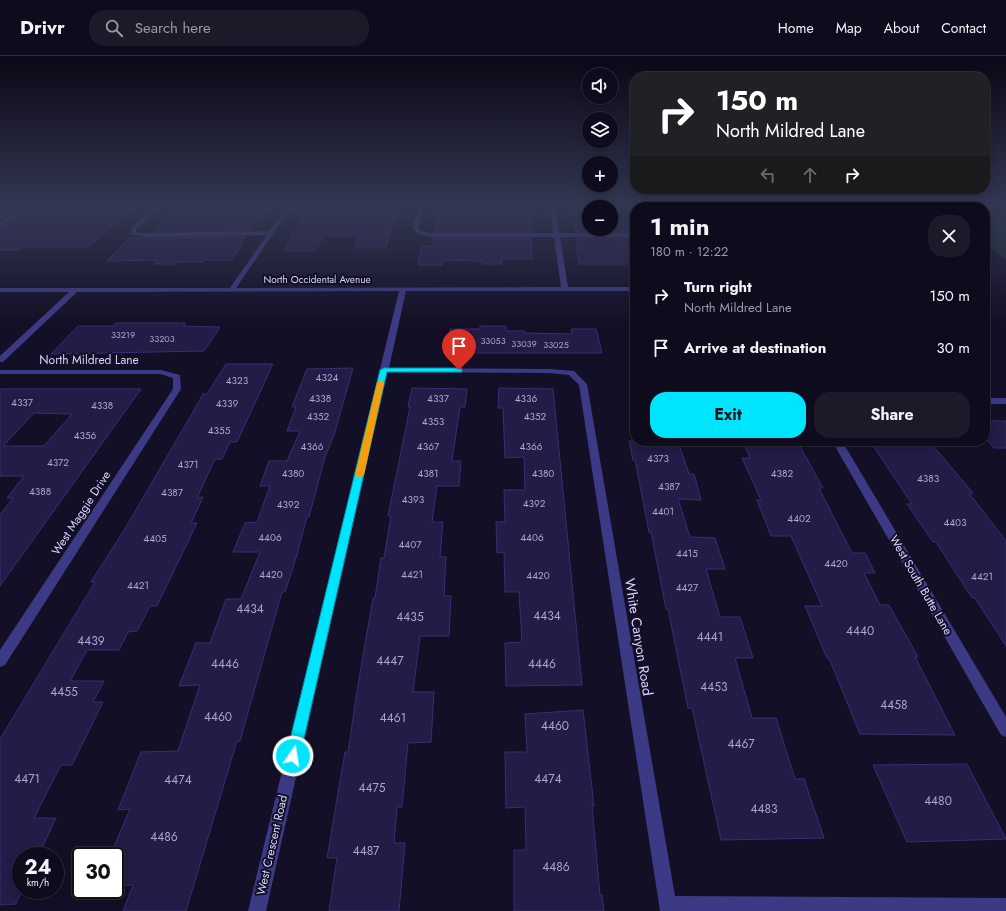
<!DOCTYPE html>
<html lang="en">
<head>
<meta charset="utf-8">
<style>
  body { margin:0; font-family:Jost,sans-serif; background:#1c1929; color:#f1f3f6; height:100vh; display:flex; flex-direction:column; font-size:15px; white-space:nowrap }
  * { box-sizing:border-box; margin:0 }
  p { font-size:13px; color:#9b9ba3 }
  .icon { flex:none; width:22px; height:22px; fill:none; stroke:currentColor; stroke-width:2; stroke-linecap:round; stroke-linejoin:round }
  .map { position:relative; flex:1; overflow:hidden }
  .sheet { position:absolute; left:630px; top:146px; width:360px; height:244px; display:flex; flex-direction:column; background:#0e0b1c; border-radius:16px; box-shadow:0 2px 10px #0003,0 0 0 1px #2e2b3b }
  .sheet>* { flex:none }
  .hud { position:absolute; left:630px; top:16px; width:360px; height:122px; border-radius:16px; box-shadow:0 2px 10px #0003,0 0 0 1px #2e2b3b; background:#202124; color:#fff; overflow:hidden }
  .controls { position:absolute; left:582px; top:12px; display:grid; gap:8px }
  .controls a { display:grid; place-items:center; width:36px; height:36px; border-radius:50%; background:#0e0b1c; box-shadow:0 2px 10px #0003,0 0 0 1px #2e2b3b; font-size:20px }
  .speed { position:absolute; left:12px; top:791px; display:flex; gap:8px; font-size:20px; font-weight:700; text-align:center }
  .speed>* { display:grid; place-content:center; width:52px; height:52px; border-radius:50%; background:#0e0b1c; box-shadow:0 2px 10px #0003,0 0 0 1px #2e2b3b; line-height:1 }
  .speed small { font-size:10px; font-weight:400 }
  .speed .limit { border:2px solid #111; border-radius:6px; background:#fff; color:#111 }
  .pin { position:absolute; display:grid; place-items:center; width:34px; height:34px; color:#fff; margin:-41px -17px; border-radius:50% 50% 50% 0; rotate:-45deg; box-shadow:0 0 4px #0007 }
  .pin .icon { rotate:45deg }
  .me { position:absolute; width:44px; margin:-22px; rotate:13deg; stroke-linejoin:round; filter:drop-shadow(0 0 3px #0008) }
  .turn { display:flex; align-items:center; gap:14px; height:84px; padding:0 20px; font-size:18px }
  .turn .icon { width:52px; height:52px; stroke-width:2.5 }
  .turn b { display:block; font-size:28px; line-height:34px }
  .lanes { display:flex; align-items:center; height:38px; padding:0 20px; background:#0003; justify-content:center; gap:20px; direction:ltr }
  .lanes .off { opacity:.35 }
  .round { display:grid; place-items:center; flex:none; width:42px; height:42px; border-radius:16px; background:#1c1929 }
  .headline { display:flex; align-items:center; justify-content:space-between; height:68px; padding:0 20px }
  h1 { font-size:24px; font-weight:700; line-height:30px }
  .action { display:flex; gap:8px; margin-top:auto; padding:8px 20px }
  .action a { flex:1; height:46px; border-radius:16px; background:#00e5ff; color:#111; font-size:16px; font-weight:700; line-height:46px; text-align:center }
  .action a+a { background:#1c1929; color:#f1f3f6 }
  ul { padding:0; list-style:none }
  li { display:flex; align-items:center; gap:12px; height:52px; padding:0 20px }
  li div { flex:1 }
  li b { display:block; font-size:15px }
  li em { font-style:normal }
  header { display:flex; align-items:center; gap:24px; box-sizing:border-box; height:56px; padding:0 20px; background:#0e0b1c; border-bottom:1px solid #2e2b3b }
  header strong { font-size:19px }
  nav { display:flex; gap:22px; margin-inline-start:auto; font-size:14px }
  .search { width:280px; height:36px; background:#1c1929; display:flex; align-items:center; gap:10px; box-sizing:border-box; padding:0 14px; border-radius:16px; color:#9b9ba3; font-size:15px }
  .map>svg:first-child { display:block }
  .green { fill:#12302f }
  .building { fill:#241b47; stroke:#3b2d73; fill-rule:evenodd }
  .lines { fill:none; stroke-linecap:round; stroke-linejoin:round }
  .minor { fill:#3d3a85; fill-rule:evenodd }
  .route { fill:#00e5ff; stroke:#0095a6 }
  .slow { fill:#f59e0b }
  .labels { text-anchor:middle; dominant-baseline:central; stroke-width:4; stroke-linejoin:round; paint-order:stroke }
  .far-number-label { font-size:9px; fill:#aca6d1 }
  .far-street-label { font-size:10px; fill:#d9d4ff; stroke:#130f26 }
  .number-label { font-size:10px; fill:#aca6d1 }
  .street-label { font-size:12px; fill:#d9d4ff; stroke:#130f26 }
  .near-number-label { font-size:12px; fill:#aca6d1 }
  .near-street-label { font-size:14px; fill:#d9d4ff; stroke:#130f26 }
</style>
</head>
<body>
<header>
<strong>Drivr</strong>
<div class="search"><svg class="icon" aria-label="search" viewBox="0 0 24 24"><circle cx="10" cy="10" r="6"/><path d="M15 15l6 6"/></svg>Search here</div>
<nav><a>Home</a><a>Map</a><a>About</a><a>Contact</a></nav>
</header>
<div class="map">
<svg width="1006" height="855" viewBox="0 0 1006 855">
  <rect width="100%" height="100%" fill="#130f26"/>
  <!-- green -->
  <polygon class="green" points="933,150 1006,150 1006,204 985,188 985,151"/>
  <!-- building -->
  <g class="building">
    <polygon points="0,150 23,150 0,164"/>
    <polygon points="32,150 136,150 88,191 24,191 19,194 0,194 0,171"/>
    <polygon points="180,150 267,150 250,174 153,175"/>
    <polygon points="309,150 398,150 386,192 355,192 359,180 323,180 315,195 284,195"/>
    <polygon points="441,150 469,151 467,160 501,160 500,150 529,150 531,176 435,176"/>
    <path d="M 571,150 L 635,150 L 635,171 L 626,171 L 627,176 L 576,176 ZM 589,151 L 611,151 L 611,173 L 589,173 Z"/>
    <polygon points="245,181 240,189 242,189 231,204 204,204 203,206 177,206 176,208 155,208 158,204 107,205 130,182"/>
    <polygon points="434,182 531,182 532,203 502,203 502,208 482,208 482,205 443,204 442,209 418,209 422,190 433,190"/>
    <polygon points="577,182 630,182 635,199 635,208 579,208 576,189 578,189"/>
    <polygon points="116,267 186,267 183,270 220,271 204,295 51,298 78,270 113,270"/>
    <polygon points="480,270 506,270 506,275 524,275 524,277 572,278 571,273 596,273 602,297 447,297 450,273 480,273"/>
    <polygon points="226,308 273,308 237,386 230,386 222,403 215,403 197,442 203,441 191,467 197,467 157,550 150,550 137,575 128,576 119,594 87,594 70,625 104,625 93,646 103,646 72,709 61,709 34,762 56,762 38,800 21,800 21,837 16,848 0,849 0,683 95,526 91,526 126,471 190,361 203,338 207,338"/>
    <polygon points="353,312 334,379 325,401 309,461 307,461 296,502 285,536 282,536 240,685 237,685 186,855 123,855 133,829 115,829 115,800 110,800 130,753 118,754 141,696 178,695 200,629 179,630 196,587 210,587 226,543 241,543 260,496 233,496 245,467 257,466 270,430 260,430 269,405 287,405 300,375 287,375 296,351 292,351 307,313"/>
    <polygon points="412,332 467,333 465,351 460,351 452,405 461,405 459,430 437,430 432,466 443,466 440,501 446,501 444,540 451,540 449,580 420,580 413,636 434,636 431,686 408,687 402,751 397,751 394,787 405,787 399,855 329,855 337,802 327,802 345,696 348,696 358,629 373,542 375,542 381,502 384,502 391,460 388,460 410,351 408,351"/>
    <polygon points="499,332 553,333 582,629 506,630 505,587 522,586 519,536 505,536 504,496 497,497 496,466 505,466 504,434 525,434 524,401 505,402 503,352 498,352"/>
    <path d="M 0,333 L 141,333 L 0,530 L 0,459 L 13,442 L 7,442 L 24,420 L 0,420 ZM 34,357 L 72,358 L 44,390 L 3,390 Z"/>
    <polygon points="985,365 1006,365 1006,392 994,392 985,382"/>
    <polygon points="629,385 678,385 689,418 694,418 701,444 678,443 690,481 715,482 725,513 706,513 720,561 740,561 753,602 735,602 752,662 776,662 795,723 804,723 824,782 721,784 692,652 688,652 668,553 666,553 651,476 649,476 635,404 633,404"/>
    <polygon points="743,385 797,385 823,432 819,432 852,497 865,497 875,517 864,517 880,549 889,549 918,601 915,601 955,679 860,678 829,602 827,602 805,550 822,550 791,480 771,480 757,444 761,444 742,402 750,402"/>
    <polygon points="870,385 929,385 973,437 969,437 1006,485 1006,590 975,542 972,542 936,486 933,486 907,448 912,448"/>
    <polygon points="583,654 594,750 592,750 600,839 602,839 604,855 514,855 514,794 526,794 525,751 506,752 505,696 527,696 525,658"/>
    <polygon points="967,708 1006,783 907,786 873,709"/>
  </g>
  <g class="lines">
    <!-- minor -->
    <g class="minor">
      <polygon points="25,150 31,150 0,170 0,166"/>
      <polygon points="155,150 161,150 137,173 136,176 143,177 269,175 288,150 292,150 236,232 561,231 554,181 429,181 417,177 412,172 419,150 424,150 418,172 421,175 429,177 553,177 550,150 555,150 559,177 635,177 635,181 560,181 568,231 635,231 635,235 406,235 389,312 549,313 574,315 587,328 675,840 1006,842 1006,855 660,855 579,329 569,319 549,317 387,316 266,855 248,855 399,235 77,236 3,306 0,306 0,300 69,236 0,236 0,232 230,232 267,179 143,181 131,178 132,171"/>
      <polygon points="679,150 683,150 684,151 678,151"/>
      <polygon points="811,150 817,150 818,151 812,151"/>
      <polygon points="0,314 161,314 180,319 181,333 5,609 0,611 0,594 173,333 173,322 160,318 0,318"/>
      <rect x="985" y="342" width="21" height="6"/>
      <polygon points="832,385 842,385 1006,661 1006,681 1001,679"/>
    </g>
  </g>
  <!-- sky -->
  <linearGradient id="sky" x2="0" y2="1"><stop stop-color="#0a0815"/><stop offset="0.56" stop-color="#333752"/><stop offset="1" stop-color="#333752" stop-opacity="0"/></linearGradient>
  <rect width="1006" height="269" fill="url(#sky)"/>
  <!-- route -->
  <polygon class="route" points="459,312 462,313 462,316 387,316 300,700 298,705 293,707 288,705 286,700 380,314 384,312"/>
  <!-- slow -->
  <polygon class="slow" points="381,324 384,327 364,419 359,422 355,419 377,327"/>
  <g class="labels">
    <!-- far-number labels -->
    <g class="far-number-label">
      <text x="123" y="278">33219</text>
      <text x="162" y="282">33203</text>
      <text x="493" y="284">33053</text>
      <text x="524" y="287">33039</text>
      <text x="556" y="288">33025</text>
    </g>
    <!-- far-street labels -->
    <g class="far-street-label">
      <text x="317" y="223">North Occidental Avenue</text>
    </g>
    <!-- number labels -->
    <g class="number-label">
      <text x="327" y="321">4324</text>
      <text x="237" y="324">4323</text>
      <text x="320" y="342">4338</text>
      <text x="438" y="342">4337</text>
      <text x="526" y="342">4336</text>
      <text x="22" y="346">4337</text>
      <text x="227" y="347">4339</text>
      <text x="102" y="349">4338</text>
      <text x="318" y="360">4352</text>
      <text x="535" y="360">4352</text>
      <text x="433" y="365">4353</text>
      <text x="219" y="374">4355</text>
      <text x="85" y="379">4356</text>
      <text x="312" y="390">4366</text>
      <text x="428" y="390">4367</text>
      <text x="531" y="390">4366</text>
      <text x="658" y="402">4373</text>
      <text x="58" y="406">4372</text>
      <text x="188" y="408">4371</text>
      <text x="293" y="417">4380</text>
      <text x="428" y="417">4381</text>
      <text x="543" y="417">4380</text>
      <text x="782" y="417">4382</text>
      <text x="928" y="422">4383</text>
      <text x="669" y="430">4387</text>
      <text x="40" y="435">4388</text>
      <text x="172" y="436">4387</text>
      <text x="413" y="443">4393</text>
      <text x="534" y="447">4392</text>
      <text x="288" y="448">4392</text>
      <text x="663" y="455">4401</text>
      <text x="799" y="462">4402</text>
      <text x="955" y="466">4403</text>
      <text x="270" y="481">4406</text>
      <text x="532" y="481">4406</text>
      <text x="155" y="482">4405</text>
      <text x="410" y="488">4407</text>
      <text x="687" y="497">4415</text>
      <text x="836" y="507">4420</text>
      <text x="271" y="518">4420</text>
      <text x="412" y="518">4421</text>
      <text x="538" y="519">4420</text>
      <text x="982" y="520">4421</text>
      <text x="138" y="529">4421</text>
      <text x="687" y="531">4427</text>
    </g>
    <!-- street labels -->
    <g class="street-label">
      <text x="89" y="304">North Mildred Lane</text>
      <text transform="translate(81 457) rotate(-57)">West Maggie Drive</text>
      <text transform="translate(921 529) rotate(60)">West South Butte Lane</text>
      <text transform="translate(272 789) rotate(-77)">West Crescent Road</text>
    </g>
    <!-- near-number labels -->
    <g class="near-number-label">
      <text x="250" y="553">4434</text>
      <text x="547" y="560">4434</text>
      <text x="410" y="561">4435</text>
      <text x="860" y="575">4440</text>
      <text x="710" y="581">4441</text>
      <text x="91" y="585">4439</text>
      <text x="390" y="605">4447</text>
      <text x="225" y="608">4446</text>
      <text x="542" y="608">4446</text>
      <text x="714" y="631">4453</text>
      <text x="64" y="636">4455</text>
      <text x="894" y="649">4458</text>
      <text x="218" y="661">4460</text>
      <text x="393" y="662">4461</text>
      <text x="555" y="670">4460</text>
      <text x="741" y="688">4467</text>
      <text x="27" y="723">4471</text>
      <text x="548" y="723">4474</text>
      <text x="178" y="724">4474</text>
      <text x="372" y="732">4475</text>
      <text x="938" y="745">4480</text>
      <text x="764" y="753">4483</text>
      <text x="164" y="781">4486</text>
      <text x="366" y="795">4487</text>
      <text x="556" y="811">4486</text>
    </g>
    <!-- near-street labels -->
    <g class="near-street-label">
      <text transform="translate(639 581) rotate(81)">White Canyon Road</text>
    </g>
  </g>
</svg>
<div class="controls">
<a><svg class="icon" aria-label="sound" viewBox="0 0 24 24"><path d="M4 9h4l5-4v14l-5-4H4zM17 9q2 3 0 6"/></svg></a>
<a><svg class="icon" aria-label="layers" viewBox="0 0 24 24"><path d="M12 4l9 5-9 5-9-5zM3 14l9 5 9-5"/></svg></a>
<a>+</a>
<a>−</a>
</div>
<div class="speed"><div>24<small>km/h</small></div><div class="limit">30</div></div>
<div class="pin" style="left:459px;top:314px;background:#d93025"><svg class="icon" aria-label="arrive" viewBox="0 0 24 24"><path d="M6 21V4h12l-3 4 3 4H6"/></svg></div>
<svg class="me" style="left:293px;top:700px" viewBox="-20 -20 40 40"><circle r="17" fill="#00e5ff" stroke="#fff" stroke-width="3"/><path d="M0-11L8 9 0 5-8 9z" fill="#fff"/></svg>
<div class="hud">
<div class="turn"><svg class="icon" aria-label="right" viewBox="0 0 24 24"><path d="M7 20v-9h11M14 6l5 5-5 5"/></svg><div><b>150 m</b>North Mildred Lane</div></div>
<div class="lanes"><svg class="icon off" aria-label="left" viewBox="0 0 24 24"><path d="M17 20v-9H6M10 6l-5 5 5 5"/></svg><svg class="icon off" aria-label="ahead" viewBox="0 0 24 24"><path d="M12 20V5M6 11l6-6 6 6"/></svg><svg class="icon" aria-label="right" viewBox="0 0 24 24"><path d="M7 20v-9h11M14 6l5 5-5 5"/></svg></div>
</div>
<section class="sheet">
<div class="headline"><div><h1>1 min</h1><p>180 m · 12:22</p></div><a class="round"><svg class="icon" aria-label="close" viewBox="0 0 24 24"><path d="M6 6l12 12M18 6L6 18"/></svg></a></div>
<ul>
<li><svg class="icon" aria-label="right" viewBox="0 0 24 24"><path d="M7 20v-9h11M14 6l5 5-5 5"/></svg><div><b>Turn right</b><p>North Mildred Lane</p></div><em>150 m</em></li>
<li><svg class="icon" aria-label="arrive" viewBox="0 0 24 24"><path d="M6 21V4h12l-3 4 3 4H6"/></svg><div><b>Arrive at destination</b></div><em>30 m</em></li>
</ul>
<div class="action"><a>Exit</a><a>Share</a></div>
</section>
</div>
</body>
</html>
